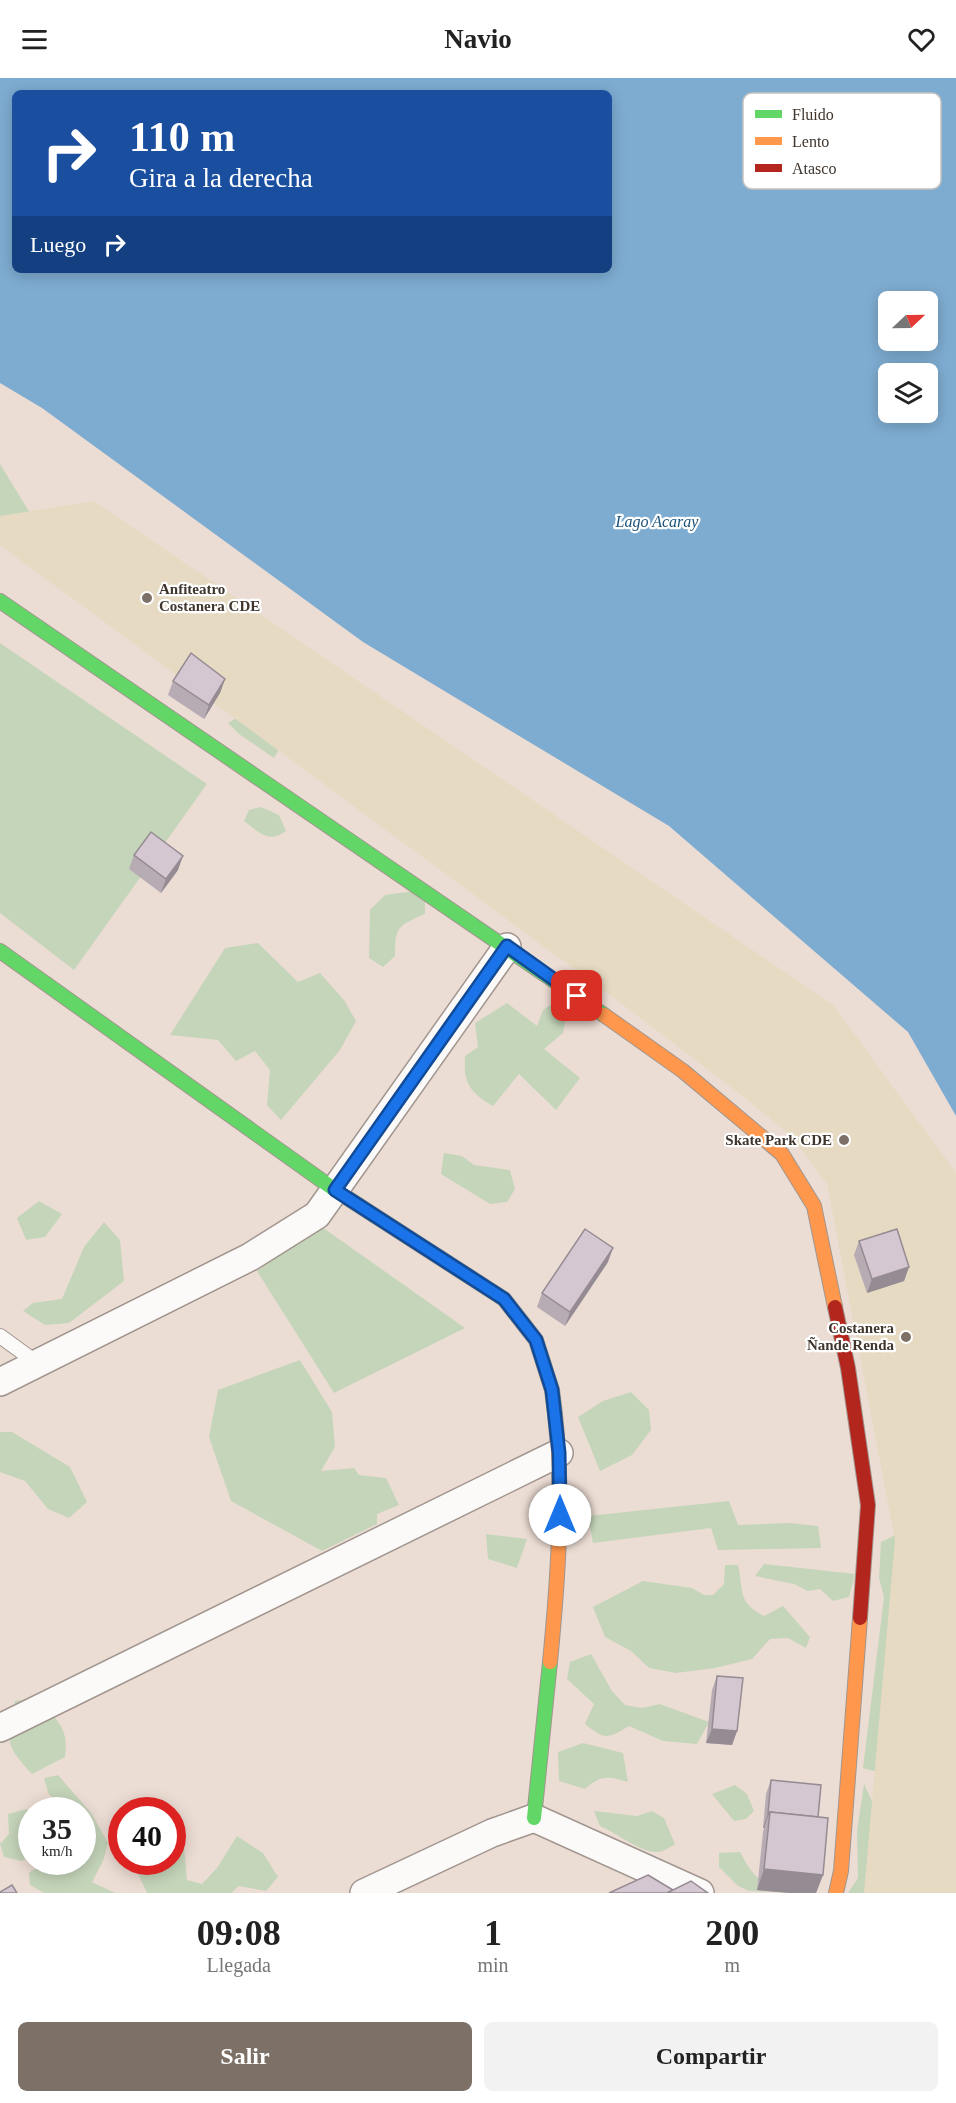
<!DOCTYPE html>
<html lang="es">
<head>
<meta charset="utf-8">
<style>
  body { margin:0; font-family:Georgia,serif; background:#f2f2f2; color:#222; height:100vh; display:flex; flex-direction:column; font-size:22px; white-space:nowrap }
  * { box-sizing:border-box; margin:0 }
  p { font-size:20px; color:#767676 }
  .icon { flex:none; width:33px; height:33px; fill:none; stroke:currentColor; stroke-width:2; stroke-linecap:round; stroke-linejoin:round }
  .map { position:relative; height:1815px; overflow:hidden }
  .details { display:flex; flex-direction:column; background:#fff; flex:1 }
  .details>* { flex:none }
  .hud { position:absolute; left:12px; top:12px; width:600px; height:183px; border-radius:9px; box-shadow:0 3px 15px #0003; background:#1a4fa0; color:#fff; overflow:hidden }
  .needle { width:39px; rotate:68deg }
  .controls { position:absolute; left:878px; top:213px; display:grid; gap:12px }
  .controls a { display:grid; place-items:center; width:60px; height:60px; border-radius:9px; background:#fff; box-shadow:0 3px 15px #0003; font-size:30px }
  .speed { position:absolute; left:18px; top:1719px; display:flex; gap:12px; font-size:30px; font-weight:700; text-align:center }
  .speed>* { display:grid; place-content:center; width:78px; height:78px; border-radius:50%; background:#fff; box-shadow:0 3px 15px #0003; line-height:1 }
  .speed small { font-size:15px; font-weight:400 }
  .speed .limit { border:9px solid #d22; background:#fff; color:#111 }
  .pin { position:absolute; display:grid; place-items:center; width:51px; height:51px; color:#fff; margin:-26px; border-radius:12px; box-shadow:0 3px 9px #0006 }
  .me { position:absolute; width:66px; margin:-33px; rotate:0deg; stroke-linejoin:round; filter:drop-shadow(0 0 4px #0008) }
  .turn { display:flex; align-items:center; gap:21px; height:126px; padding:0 18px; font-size:27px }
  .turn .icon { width:78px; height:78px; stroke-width:2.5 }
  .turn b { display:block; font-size:42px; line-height:51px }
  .then { display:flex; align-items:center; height:57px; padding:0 18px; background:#0003; gap:12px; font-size:22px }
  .eta { display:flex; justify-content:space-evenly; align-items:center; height:102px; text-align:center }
  .eta b { font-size:36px; font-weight:700; line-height:42px }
  .action { display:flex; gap:12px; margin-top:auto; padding:12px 18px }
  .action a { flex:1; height:69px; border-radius:9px; background:#7c7067; color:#fff; font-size:24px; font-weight:700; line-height:69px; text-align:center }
  .action a+a { background:#f2f2f2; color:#222 }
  header { display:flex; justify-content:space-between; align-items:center; height:78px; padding:0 18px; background:#fff; font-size:27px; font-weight:700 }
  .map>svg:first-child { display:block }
  .green { fill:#c5d5ba }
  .sand { fill:#e6dac2 }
  .water { fill:#7eacd1; fill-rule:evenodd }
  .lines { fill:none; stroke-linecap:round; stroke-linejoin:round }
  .lane-casing { stroke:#a1968f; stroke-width:16 }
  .street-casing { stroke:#a1968f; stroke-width:30 }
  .fast-casing { stroke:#a1968f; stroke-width:16 }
  .slow-casing { stroke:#a1968f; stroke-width:16 }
  .jam-casing { stroke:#a1968f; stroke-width:16 }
  .lane { stroke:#fcfaf9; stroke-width:14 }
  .street { stroke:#fcfaf9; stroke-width:27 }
  .fast { stroke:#63d668; stroke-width:14 }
  .slow { stroke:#ff974d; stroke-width:14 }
  .jam { stroke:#b3261e; stroke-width:14 }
  .wall { fill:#b7abb4 }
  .shaded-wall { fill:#958b92 }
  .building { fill:#d5c7d1; stroke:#958b92; stroke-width:1.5 }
  .route-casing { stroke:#114b97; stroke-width:15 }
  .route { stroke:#1a73e8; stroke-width:10 }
  .poi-dot { fill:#7c7067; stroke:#fff; stroke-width:2 }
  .labels { text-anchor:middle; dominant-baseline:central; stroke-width:4.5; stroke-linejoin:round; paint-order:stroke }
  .poi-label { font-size:15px; font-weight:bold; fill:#3f352d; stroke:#fff; text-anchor:end }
  .water-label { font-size:16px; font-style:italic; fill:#1c5178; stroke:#fff }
  .key { fill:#fff; stroke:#c5c2c0; stroke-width:1.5 }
  .key-label { font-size:16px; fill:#3f352d }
</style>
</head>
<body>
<header><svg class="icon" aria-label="menu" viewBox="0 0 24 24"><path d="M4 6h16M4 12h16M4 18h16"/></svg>Navio<svg class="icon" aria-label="heart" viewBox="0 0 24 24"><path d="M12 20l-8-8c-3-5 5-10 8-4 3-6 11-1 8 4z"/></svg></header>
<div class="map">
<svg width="956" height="1815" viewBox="0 0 956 1815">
  <rect width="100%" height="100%" fill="#ecddd4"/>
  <!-- green -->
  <g class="green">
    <polygon points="0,386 33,440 0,450"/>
    <polygon points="0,565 207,706 74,892 0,835"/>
    <polygon points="254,629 283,665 274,680 239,656 228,645"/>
    <path d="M 261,729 L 279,737 L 286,753 C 269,766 259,754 244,743 L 249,732 Z"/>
    <path d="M 414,813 L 425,820 L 425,836 C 398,848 395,848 395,878 L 383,889 L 369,880 L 370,832 L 385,817 Z"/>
    <polygon points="258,865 298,904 320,895 344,922 356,943 340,972 281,1042 267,1027 270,992 255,973 236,983 218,962 170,957 225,870"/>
    <path d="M 556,923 L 567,933 L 563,955 L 544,971 L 580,1000 L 556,1032 L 519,996 L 493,1028 C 470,1015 463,1005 465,978 L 478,969 L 475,945 L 507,925 L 537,948 L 543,932 Z"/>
    <polygon points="444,1075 462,1078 474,1087 510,1092 515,1111 507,1124 490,1126 441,1096"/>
    <polygon points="39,1123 62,1136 45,1159 26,1162 17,1140"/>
    <polygon points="104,1144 120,1162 124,1203 69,1245 45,1247 23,1233 33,1225 62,1221 84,1169"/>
    <polygon points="319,1147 465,1250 334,1315 257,1193"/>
    <polygon points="300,1282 332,1334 335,1369 321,1393 354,1390 359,1397 386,1400 399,1427 377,1436 377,1446 322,1473 231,1423 209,1359 218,1312"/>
    <polygon points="631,1314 649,1332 651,1352 632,1377 600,1393 578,1339 603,1323"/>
    <polygon points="0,1354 12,1354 70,1389 87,1424 69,1440 48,1431 25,1403 0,1394"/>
    <polygon points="729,1423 738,1447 789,1445 818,1448 821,1470 718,1472 711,1450 593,1465 588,1438"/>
    <polygon points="900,1455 881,1695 863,1690 884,1519 879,1500 881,1464"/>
    <polygon points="486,1456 527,1461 517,1490 488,1481"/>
    <polygon points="764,1486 855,1496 849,1519 833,1523 820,1511 808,1513 794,1506 755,1498"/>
    <path d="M 725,1487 L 738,1487 C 744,1513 737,1524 764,1538 L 783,1528 L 810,1559 L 806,1570 L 788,1560 L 770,1561 L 752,1581 L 715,1590 L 676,1595 L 649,1590 L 631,1573 L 605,1559 L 593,1529 L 643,1503 L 692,1510 L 704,1517 L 713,1517 L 724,1506 Z"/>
    <path d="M 591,1576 L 612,1613 L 625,1627 L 642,1630 L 660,1626 L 709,1644 L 697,1666 L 663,1663 L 629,1648 C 608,1661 604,1662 585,1646 L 594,1626 L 567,1601 L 570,1584 Z"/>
    <path d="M 31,1620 C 54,1637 70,1648 65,1679 L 32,1696 C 3,1665 7,1662 15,1623 Z"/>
    <path d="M 583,1665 L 623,1675 L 628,1704 C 608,1698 600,1697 585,1711 L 559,1703 L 558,1674 Z"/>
    <polygon points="58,1697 91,1735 108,1765 103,1783 92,1804 115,1815 44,1815 30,1807 29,1795 45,1784 82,1784 82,1732 64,1732 67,1728 49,1717 44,1700"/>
    <polygon points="864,1706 878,1736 887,1815 848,1815 858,1800 857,1753"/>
    <polygon points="735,1707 747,1716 754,1733 746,1741 734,1743 712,1716"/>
    <polygon points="27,1731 31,1737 31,1779 21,1783 4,1779 0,1766 9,1756 8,1736"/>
    <path d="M 594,1733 L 637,1738 L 652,1733 L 664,1740 L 675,1766 C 670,1769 663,1774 658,1774 C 641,1775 617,1755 600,1748 Z"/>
    <polygon points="237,1758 263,1775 278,1799 266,1813 239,1808 231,1815 147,1815 134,1787 137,1784 172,1784 173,1759 184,1769 187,1802 202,1806 217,1790"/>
    <path d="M 740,1774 C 758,1807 761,1803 796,1815 L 749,1813 L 738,1808 L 719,1789 L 719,1775 Z"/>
  </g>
  <!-- sand -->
  <polygon class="sand" points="94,423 833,927 956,1095 956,1815 864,1815 895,1462 827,1106 791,1058 739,1015 615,921 0,467 0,438"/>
  <!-- water -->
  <path class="water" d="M 0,0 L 956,0 L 956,1038 L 908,954 L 669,748 L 363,564 L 42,330 L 0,305 ZM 15,15 L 609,15 L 609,192 L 15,192 ZM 888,224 L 927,224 L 927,262 L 888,262 ZM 888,296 L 927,296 L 927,334 L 888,334 Z"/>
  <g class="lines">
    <!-- lane casing -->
    <g class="lane-casing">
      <polyline id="lane" points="0,1258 37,1285"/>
    </g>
    <!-- street casing -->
    <g class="street-casing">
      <g id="street">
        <polyline points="0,1304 250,1179 317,1137 507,869"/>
        <polyline points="0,1650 559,1375"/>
        <polyline points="364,1815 492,1755 534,1740 700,1815"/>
      </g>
    </g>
    <!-- fast casing -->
    <g class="fast-casing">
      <g id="fast">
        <polyline points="0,523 604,937"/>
        <polyline points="0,873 335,1112 504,1221 536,1262 552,1312 555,1336"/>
        <polyline points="534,1740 550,1584"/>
      </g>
    </g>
    <!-- slow casing -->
    <g class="slow-casing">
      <g id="slow">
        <polyline points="604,937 683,993 782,1076 814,1128 835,1229"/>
        <path d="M 550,1584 C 558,1501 564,1420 555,1336"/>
        <polyline points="836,1815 841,1793 860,1540"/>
      </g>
    </g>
    <!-- jam casing -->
    <g class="jam-casing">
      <polyline id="jam" points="835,1229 848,1290 868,1427 860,1540"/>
    </g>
    <!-- lane -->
    <use href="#lane" class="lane"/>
    <!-- street -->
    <use href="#street" class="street"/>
    <!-- fast -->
    <use href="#fast" class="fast"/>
    <!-- slow -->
    <use href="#slow" class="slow"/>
    <!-- jam -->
    <use href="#jam" class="jam"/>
  </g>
  <!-- wall -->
  <g class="wall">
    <polygon points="225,601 220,615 204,641 168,617 173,603"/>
    <polygon points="134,777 178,792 161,815 129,791"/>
    <polygon points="859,1163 909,1189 904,1203 867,1215 854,1177"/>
    <polygon points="608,1184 565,1248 537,1229 542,1215"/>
    <polygon points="717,1598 737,1653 732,1667 706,1665 712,1612"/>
    <polygon points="771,1702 818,1739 823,1797 816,1815 790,1815 757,1812 763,1754 764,1750 763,1750 766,1716"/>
  </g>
  <!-- shaded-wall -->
  <g class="shaded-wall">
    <polygon points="225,601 220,615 204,641 209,627"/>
    <polygon points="183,778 178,792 161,815 166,801"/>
    <polygon points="613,1170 608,1184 565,1248 570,1234"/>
    <polygon points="909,1189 904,1203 867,1215 872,1201"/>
    <polygon points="712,1651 737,1653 732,1667 706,1665"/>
    <polygon points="768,1736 769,1736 764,1750 763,1750"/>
    <polygon points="764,1791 823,1797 816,1815 790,1815 757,1812"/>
  </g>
  <!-- building -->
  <g class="building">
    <polygon points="191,575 225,601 209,627 173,603"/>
    <polygon points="151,754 183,778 166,801 134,777"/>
    <polygon points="585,1151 613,1170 570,1234 542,1215"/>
    <polygon points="897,1151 909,1189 872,1201 859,1163"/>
    <polygon points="717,1598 743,1600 737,1653 712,1651"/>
    <polygon points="771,1702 821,1707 818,1739 770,1734 769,1736 768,1736"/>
    <polygon points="770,1734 828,1740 823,1797 764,1791"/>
    <polygon points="648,1797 673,1812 667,1815 609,1815"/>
    <polygon points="691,1803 708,1815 667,1815"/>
    <polygon points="12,1807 17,1815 0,1815 0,1814"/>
  </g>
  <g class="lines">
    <!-- route casing -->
    <g class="route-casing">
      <polyline id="route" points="560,1437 559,1375 552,1312 536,1262 504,1221 335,1112 507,868 577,918"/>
    </g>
    <!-- route -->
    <use href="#route" class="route"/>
  </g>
  <!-- markers -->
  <g class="poi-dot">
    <circle cx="147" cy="520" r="6"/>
    <circle cx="844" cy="1062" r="6"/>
    <circle cx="906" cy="1259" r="6"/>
  </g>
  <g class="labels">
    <!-- poi labels -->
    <g class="poi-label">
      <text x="159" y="511" text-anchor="start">Anfiteatro<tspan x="159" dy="17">Costanera CDE</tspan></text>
      <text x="832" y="1062">Skate Park CDE</text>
      <text x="894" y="1250">Costanera<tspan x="894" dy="17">Ñande Renda</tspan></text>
    </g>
    <!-- water labels -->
    <g class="water-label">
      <text x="657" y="443">Lago Acaray</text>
    </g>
  </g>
  <!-- legend -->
  <rect x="743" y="15" width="198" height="96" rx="9" class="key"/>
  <rect x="755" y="32" width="27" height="8" fill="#63d668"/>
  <rect x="755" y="59" width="27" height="8" fill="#ff974d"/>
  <rect x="755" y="86" width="27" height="8" fill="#b3261e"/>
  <g class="key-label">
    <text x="792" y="42">Fluido</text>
    <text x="792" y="69">Lento</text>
    <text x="792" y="96">Atasco</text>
  </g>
</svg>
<div class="controls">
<a><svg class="needle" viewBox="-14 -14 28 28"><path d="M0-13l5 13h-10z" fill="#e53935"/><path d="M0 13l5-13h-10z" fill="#767676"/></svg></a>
<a><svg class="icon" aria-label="layers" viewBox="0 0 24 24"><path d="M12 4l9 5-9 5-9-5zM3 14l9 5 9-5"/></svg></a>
</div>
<div class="speed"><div>35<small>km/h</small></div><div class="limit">40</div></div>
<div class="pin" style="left:577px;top:918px;background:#d93025"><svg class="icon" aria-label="arrive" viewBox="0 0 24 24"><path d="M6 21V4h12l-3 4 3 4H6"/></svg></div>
<svg class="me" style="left:560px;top:1437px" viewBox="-20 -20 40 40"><circle r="19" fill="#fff"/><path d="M0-13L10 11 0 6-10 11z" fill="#1a73e8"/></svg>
<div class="hud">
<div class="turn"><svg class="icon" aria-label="right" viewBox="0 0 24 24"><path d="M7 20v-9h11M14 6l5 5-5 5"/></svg><div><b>110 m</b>Gira a la derecha</div></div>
<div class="then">Luego<svg class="icon" aria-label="right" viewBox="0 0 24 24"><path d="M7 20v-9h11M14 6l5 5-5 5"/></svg></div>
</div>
</div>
<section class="details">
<div class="eta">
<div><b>09:08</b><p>Llegada</p></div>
<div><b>1</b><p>min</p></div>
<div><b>200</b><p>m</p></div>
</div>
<div class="action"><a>Salir</a><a>Compartir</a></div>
</section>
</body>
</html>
